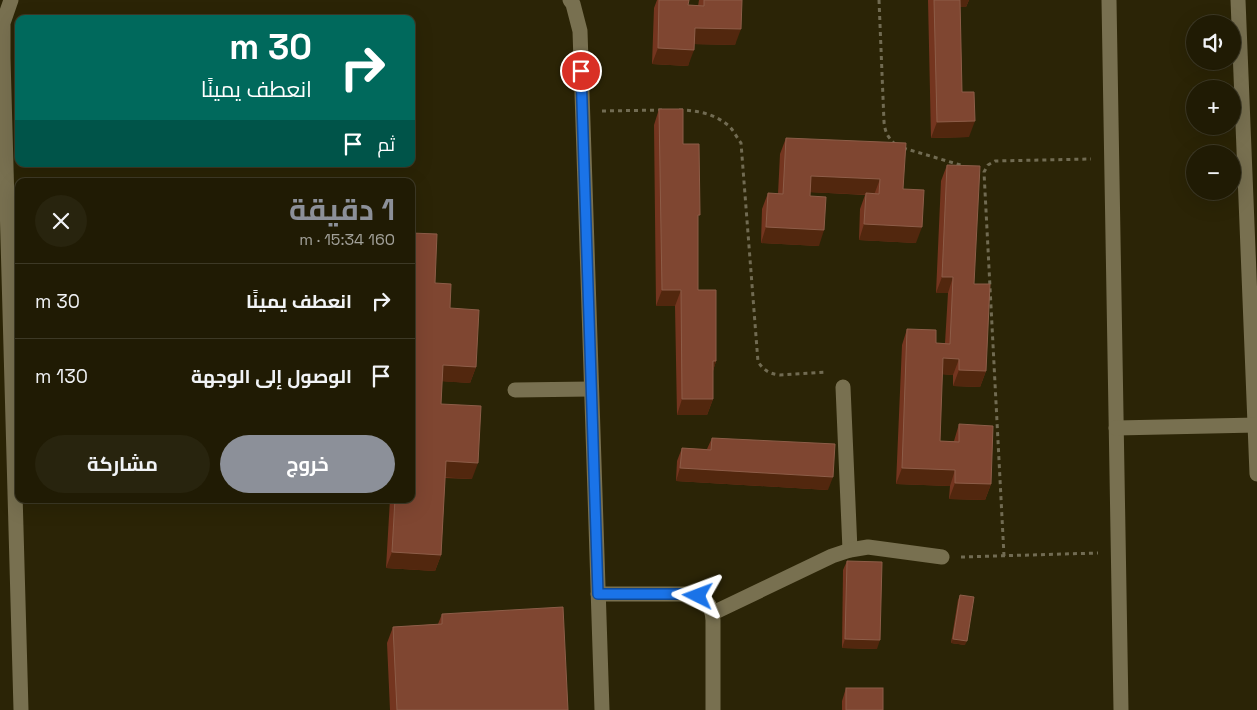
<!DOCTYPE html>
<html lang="ar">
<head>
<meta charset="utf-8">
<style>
  body { margin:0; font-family:"Space Grotesk",Cairo,sans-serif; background:#28240e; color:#f1f3f6; direction:rtl; height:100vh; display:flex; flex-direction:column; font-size:19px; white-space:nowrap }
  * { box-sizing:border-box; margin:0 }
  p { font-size:16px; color:#a2a19a }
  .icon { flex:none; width:28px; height:28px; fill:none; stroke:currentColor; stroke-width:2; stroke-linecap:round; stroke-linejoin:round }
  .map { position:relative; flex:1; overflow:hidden; direction:ltr }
  .panel { position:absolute; left:15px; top:178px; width:400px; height:325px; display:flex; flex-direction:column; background:#201b04; border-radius:10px; box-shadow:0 5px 20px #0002,0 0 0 1px #3d3926; direction:rtl }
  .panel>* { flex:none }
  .hud { position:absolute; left:15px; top:15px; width:400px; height:152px; border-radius:10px; box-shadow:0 5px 20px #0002,0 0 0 1px #3d3926; direction:rtl; background:#00695c; color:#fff; overflow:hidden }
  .tools { position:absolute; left:1186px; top:15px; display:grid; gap:10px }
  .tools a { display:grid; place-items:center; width:55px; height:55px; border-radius:50%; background:#201b04; box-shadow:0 5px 20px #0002,0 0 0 1px #3d3926; font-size:25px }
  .pin { position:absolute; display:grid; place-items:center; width:42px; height:42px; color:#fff; margin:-21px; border:2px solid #fff; border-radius:50%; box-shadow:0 1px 5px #0007 }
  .me { position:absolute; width:55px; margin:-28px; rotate:273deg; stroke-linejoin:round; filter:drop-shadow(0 0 4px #0008) }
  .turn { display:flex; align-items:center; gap:18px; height:105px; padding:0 20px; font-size:22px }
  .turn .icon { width:65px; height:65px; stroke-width:2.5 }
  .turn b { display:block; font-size:35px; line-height:42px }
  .then { display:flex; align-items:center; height:48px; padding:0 20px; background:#0003; gap:10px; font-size:19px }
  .round { display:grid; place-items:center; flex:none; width:52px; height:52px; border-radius:26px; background:#28240e }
  .overview { display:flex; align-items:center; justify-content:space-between; height:85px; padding:0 20px }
  h1 { font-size:30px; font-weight:700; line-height:38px; color:#8c9099 }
  .cta { display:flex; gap:10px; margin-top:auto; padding:10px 20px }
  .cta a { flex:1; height:58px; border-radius:30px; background:#8c9099; color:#fff; font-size:20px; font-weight:700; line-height:58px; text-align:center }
  .cta a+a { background:#28240e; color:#f1f3f6 }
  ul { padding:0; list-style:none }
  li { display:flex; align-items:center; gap:15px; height:75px; padding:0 20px; border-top:1px solid #3d3926 }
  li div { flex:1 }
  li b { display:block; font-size:19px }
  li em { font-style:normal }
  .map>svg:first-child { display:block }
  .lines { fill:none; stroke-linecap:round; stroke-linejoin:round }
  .path { stroke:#716b52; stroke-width:3; stroke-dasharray:4 4; stroke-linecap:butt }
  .street { stroke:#787050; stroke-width:15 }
  .wall { fill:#74351f }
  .shaded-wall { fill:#52270e }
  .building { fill:#7f4631; stroke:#8d5d48 }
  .route-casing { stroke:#114b97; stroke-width:12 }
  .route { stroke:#1a73e8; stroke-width:9 }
</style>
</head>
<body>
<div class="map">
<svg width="1257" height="710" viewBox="0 0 1257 710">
  <rect width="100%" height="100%" fill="#2b2406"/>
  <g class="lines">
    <!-- path -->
    <g class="path">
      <path d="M 879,0 L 884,122 C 885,132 888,138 895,144"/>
      <path d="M 679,110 C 697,110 715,114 729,126 C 734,131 737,138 741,143 L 758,362 C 764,370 769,374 780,375 L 827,372"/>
      <polyline points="602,111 663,110"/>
      <polyline points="903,148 964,166"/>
      <polyline points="1004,556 984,172 988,165 995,161 1091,159"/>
      <polyline points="961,557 1098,553"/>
    </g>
    <!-- street -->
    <g class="street">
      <polyline points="11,0 3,23 3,58 21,710"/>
      <polyline points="570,0 573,4 580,31 602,710"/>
      <polyline points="1109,0 1121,710"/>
      <polyline points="1238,0 1257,474"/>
      <polyline points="843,387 850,550"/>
      <polyline points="515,390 591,389"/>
      <polyline points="1116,428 1257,425"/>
      <path d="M 598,594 L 687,594 C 704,596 712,603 713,620 L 713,710"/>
      <polyline points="713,613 832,556 850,550 868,547 942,557"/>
    </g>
  </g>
  <!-- wall -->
  <g class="wall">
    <polygon points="657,0 689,0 688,5 698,6 699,0 742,0 735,45 694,44 688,66 652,64 654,8"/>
    <polygon points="928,0 969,0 966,7 960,7 962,92 969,137 931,138"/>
    <polygon points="659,109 683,144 698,220 698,290 716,361 713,371 713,399 707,415 677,415 675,306 656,306 654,125"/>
    <polygon points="786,138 903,189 916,243 859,240 860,209 865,195 810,192 810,196 819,246 761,243 762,209 768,193 778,194 780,154"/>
    <polygon points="947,165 974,284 986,371 980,387 953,386 953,375 942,374 940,441 954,441 959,424 991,484 985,500 949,499 950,486 896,484 902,345 907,329 936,343 945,343 948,293 936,293 941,181"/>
    <polygon points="435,283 450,308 476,367 470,383 442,381 441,404 472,479 445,478 441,555 435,571 386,568 390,499 411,499"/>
    <polygon points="712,438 828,490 676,481 677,461 682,448 707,449"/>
    <polygon points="847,561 877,649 842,648 843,570"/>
    <polygon points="960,595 965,645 951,643 958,600"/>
    <polygon points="442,614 568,710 390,710 387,643 393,627 438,624"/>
    <polygon points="846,688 883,710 842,710 842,701"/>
  </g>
  <!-- shaded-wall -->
  <g class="shaded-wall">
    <polygon points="957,0 969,0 966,7 954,7"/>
    <polygon points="695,28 741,29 735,45 689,44"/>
    <polygon points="658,48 694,50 688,66 652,64"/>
    <polygon points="975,121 969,137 931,138 937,122"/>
    <polygon points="811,176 880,179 874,195 805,192"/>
    <polygon points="864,224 922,227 916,243 859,240"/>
    <polygon points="766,227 824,230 819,246 761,243"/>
    <polygon points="942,277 953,277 948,293 936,293"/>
    <polygon points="662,290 681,290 675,306 656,306"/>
    <polygon points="943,358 959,359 953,375 937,374"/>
    <polygon points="713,361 716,361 711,377"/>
    <polygon points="443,365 476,367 470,383 437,381"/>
    <polygon points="959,370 986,371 980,387 953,386"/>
    <polygon points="682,399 713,399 707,415 677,415"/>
    <polygon points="446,461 478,463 472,479 440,477"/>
    <polygon points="680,468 833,477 828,490 676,481"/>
    <polygon points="902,468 955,470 950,486 896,484"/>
    <polygon points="955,483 991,484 985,500 949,499"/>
    <polygon points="392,552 441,555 435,571 386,568"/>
    <polygon points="845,639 880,640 877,649 842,648"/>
    <polygon points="953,639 967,641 965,645 951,643"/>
  </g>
  <!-- building -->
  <g class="building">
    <polygon points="659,0 689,0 688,5 704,6 704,0 742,0 741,29 695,28 694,50 658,48"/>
    <polygon points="934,0 960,0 962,92 974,92 975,121 937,122"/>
    <polygon points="659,109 683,109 683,144 699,144 700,215 698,215 698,290 716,290 716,361 713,361 713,399 682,399 681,290 662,290"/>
    <polygon points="786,138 906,143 903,189 924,190 922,227 864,224 866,193 879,194 880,179 811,176 810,196 826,197 824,230 766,227 768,193 783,194"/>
    <polygon points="947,165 980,166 974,284 990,284 986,371 959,370 959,359 943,358 940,441 959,442 959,424 993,426 991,484 955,483 955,470 902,468 907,329 936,330 936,343 950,344 953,277 942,277"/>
    <polygon points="411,233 437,234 435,283 451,284 450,308 479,310 476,367 443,365 441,404 481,406 478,463 446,461 441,555 392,552 395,499 411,499"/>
    <polygon points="712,438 835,444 833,477 680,468 682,448 711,450"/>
    <polygon points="847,561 882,562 880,640 845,639"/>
    <polygon points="960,595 974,597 967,641 953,639"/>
    <polygon points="563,607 568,710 397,710 393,627 442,624 442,614"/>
    <rect x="846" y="688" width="37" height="22"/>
  </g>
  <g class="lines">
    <!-- route casing -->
    <g class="route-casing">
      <polyline id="route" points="581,71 598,594 687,594 698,596"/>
    </g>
    <!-- route -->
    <use href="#route" class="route"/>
  </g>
</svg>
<div class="tools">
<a><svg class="icon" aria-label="sound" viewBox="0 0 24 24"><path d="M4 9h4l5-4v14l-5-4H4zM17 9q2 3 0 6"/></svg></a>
<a>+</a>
<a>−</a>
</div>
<div class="pin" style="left:581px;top:71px;background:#d93025"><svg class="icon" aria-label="arrive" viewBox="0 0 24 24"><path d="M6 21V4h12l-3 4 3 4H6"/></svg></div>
<svg class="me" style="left:698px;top:596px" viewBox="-20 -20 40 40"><path d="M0-17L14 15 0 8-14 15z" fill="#1a73e8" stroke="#fff" stroke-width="4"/></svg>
<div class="hud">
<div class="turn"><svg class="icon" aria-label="right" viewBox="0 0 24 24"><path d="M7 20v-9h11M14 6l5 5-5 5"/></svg><div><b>30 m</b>انعطف يمينًا</div></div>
<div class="then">ثم<svg class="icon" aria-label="arrive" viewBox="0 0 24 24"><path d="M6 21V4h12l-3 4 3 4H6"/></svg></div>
</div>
<section class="panel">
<div class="overview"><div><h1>1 دقيقة</h1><p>160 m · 15:34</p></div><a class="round"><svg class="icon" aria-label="close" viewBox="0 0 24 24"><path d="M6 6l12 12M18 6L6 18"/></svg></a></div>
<ul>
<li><svg class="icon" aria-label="right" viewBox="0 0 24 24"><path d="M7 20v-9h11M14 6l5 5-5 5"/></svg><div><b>انعطف يمينًا</b></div><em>30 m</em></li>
<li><svg class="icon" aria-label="arrive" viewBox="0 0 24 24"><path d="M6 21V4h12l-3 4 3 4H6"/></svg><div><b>الوصول إلى الوجهة</b></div><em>130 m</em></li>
</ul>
<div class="cta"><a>خروج</a><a>مشاركة</a></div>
</section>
</div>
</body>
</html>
